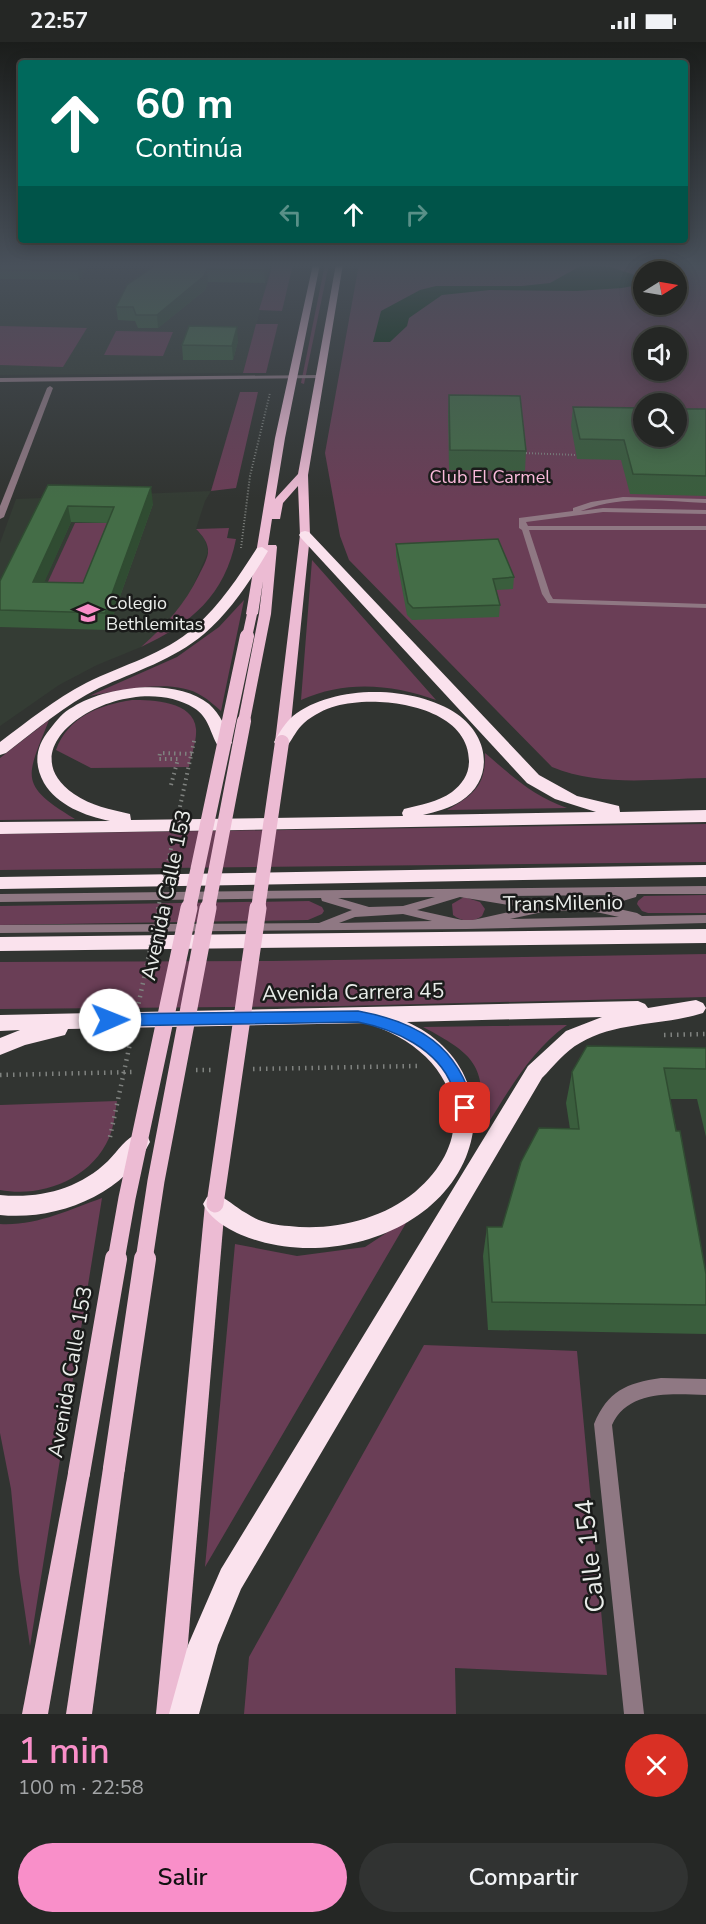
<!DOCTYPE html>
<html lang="es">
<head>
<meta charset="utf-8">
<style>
  body { margin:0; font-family:"Nunito Sans",sans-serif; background:#313332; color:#f1f3f6; height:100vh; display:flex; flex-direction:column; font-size:22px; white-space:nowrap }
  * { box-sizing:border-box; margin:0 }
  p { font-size:20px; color:#a3a5a7 }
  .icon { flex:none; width:33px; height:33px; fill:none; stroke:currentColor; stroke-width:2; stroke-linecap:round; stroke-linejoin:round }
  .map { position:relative; height:1672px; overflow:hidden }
  .details { display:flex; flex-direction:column; background:#252725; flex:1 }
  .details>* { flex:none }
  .banner { position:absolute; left:18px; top:18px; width:670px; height:183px; border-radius:6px; box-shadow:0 3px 15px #0003,0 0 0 2px #424442; background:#00695c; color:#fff; overflow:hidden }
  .needle { width:39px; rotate:79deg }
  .fabs { position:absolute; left:633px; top:219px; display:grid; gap:12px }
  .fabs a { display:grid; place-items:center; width:54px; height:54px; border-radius:50%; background:#252725; box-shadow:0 3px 15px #0003,0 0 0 2px #424442; font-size:30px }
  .pin { position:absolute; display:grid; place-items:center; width:51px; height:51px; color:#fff; margin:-26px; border-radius:12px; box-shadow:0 3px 9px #0006 }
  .me { position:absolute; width:66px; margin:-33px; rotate:89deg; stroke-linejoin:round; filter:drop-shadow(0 0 4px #0008) }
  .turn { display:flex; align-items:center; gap:21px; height:126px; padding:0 18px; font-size:27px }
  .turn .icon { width:78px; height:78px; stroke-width:2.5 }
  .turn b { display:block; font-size:42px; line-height:51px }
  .lanes { display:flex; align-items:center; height:57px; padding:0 18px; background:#0003; justify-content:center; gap:30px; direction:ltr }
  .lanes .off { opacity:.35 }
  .round { display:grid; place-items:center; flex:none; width:63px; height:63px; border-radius:32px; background:#313332 }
  .overview { display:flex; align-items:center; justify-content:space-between; height:102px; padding:0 18px }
  h1 { font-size:36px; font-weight:600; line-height:45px; color:#f98fc9 }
  .primary-button { display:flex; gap:12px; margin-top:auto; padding:12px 18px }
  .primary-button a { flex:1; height:69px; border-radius:36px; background:#f98fc9; color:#111; font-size:24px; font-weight:600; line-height:69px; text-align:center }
  .primary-button a+a { background:#313332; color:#f1f3f6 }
  .status { display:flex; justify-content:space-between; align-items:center; height:42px; padding:0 30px; background:#252725; direction:ltr }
  .status svg { height:16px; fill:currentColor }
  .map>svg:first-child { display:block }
  .built { fill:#343c34 }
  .green { fill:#6a3e56; fill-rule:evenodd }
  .water { fill:#012c09 }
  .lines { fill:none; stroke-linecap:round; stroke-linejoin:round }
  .path-far2 { stroke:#7f827f; stroke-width:2; stroke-dasharray:1 2; stroke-linecap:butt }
  .path-far1 { stroke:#7f827f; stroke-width:4; stroke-dasharray:1.5 4; stroke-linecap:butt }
  .path { stroke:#7f827f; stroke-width:4.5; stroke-dasharray:1.5 5; stroke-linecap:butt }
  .lane { fill:#8f7883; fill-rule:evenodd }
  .street { fill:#8f7883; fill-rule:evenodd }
  .primary { fill:#ecbbd3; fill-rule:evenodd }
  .highway { fill:#fae2ed; fill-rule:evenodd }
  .path-bridge-far1 { stroke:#7f827f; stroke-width:4; stroke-dasharray:1.5 4; stroke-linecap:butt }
  .path-bridge { stroke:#7f827f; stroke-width:4.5; stroke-dasharray:1.5 5; stroke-linecap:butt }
  .primary-bridge-far3 { stroke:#ecbbd3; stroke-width:10 }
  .primary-bridge-far2 { stroke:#ecbbd3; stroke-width:14 }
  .primary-bridge-far1 { stroke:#ecbbd3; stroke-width:17 }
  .primary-bridge { stroke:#ecbbd3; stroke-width:22 }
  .wall { fill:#3a5e3d; fill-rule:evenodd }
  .shaded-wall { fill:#304c32 }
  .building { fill:#446d47; stroke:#304c32; stroke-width:1.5; fill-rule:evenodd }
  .route { fill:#1a73e8; stroke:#114b97; stroke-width:1.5 }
  .labels { text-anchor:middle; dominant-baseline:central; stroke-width:5; stroke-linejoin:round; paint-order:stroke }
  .far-park-label { font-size:18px; fill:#fabadb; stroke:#1a1b1a }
  .far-poi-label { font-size:18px; fill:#eaedea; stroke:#1a1b1a; text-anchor:start }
  .street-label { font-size:21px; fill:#eaedea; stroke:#1a1b1a }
  .near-street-label { font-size:26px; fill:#eaedea; stroke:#1a1b1a }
</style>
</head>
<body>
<div class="status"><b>22:57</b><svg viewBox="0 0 49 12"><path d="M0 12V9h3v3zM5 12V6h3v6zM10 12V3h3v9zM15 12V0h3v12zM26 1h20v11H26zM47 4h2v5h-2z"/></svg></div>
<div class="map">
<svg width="706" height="1672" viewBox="0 0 706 1672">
  <rect width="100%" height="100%" fill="#313431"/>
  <!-- built -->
  <g class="built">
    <polygon points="0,222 273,222 243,331 0,333"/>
    <polygon points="211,449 205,459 196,487 205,497 208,510 188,556 163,586 141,605 97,623 59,643 0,684 0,501 16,457"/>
  </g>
  <!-- green -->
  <g class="green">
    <polygon points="273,222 293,222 282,269 259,268"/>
    <polygon points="325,222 329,222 304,342 301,341"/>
    <path d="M 359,222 L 706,222 L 706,736 C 654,737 601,745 552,725 L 349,518 L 340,494 L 325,411 ZM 644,230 L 676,230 L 676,262 L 644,262 ZM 644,296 L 676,296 L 676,328 L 644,328 ZM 644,362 L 676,362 L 676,394 L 644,394 Z"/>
    <polygon points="256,282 278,282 266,331 243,331"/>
    <polygon points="0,284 87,286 63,325 0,323"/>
    <polygon points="116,289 173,290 163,314 104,313"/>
    <polygon points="240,350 258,350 236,446 211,449"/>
    <polygon points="75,481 112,481 82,556 41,555"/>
    <path d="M 229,486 L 227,496 L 236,497 C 225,553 191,582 141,605 C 166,583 185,562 199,533 C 202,527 207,518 208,511 C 209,501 202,493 196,487 Z"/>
    <path d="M 312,518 L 436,658 C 391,642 346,638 301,658 Z"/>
    <path d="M 244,558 L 221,669 C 215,664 209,658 202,654 C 173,635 121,649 89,654 L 177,615 L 219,585 Z"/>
    <path d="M 132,658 C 152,658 194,659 196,687 C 197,699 191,713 189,725 L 91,726 L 56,708 C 68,675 99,663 132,658 Z"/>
    <path d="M 49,678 C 27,735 17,742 75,777 L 0,778 L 0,716 Z"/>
    <path d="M 485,711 C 513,735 532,753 567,766 L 447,768 C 474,753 486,743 485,711 Z"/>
    <polygon points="706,782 706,820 0,828 0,792"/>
    <polygon points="706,853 706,871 648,871 642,869 637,862 638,859 644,854"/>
    <path d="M 464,855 L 480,860 L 485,867 L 482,874 C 473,881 462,880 453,873 L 452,862 Z"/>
    <polygon points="309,859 322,865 324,869 322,872 308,878 0,883 0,864"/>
    <polygon points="706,912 706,955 341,964 0,967 0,920 272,919"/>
    <path d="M 567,983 C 529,1010 507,1052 482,1091 C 484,1026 482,1016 423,985 Z"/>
    <path d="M 117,1059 C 115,1071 114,1085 109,1096 C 91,1137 42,1156 0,1148 L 0,1063 Z"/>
    <path d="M 102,1156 L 30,1604 L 19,1530 L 11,1447 L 0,1391 L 0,1182 C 36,1184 69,1168 102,1156 Z"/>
    <polygon points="409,1176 205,1525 235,1202 297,1214 365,1205"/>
    <polygon points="424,1303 577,1309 607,1633 455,1626 456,1672 244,1672 249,1615"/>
  </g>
  <!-- water -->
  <polygon class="water" points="582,223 611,225 641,235 643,236 643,242 622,246 577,249 490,248 442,253 409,276 407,284 390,300 373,300 381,269 420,248 436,244 522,244 550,241"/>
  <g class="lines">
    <!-- path-far2 -->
    <g class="path-far2">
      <polyline points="523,411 577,413"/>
      <polyline points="241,506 250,434 270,351"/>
    </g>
    <!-- path-far1 -->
    <polyline class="path-far1" points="171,743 178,717 159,717 160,711 192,712"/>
    <!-- path -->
    <g class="path">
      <polyline points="664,993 706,992"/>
      <polyline points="253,1027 417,1024"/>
      <polyline points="196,1028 215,1028"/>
      <polyline points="0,1033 134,1030"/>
    </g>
    <!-- lane -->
    <g class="lane">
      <path d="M 623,455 L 706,457 L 706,461 C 664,459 621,453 581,469 L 603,466 L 706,468 L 706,472 L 603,470 L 526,480 L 528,484 L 706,484 L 706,488 L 529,488 L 550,552 L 553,557 L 706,562 L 706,566 L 548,561 L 542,552 L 522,488 L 519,486 L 519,476 L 573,469 L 573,466 L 591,460 Z"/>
      <path d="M 706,844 L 706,852 L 637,852 L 636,855 L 606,864 L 637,871 L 642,874 L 706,873 L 706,881 L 467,887 L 0,891 L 0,883 L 319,881 L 352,868 L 322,859 L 321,856 L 0,860 L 0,852 ZM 618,853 C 578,866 542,860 502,854 ZM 435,855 L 403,864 L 369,865 L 338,856 ZM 460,855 L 527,866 L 473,878 L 462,878 L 417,868 ZM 587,868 L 619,875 L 510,877 L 547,869 ZM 403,872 L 432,879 L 339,881 L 355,875 Z"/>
    </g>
    <!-- street -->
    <g class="street">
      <polygon points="322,333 323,334 320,336 0,340 0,336"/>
      <polygon points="50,344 53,346 4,475 0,477 0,464 47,346"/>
      <path d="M 661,1336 L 706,1337 L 706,1353 C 673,1352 628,1347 612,1383 L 644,1672 L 624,1672 L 594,1382 C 608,1349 626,1341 661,1336 Z"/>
    </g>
    <!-- primary -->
    <g class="primary">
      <polygon points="313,222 320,222 285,396 275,457 298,432 336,222 343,222 308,433 310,493 289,700 282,704 275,700 300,493 298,444 283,461 280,477 272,477 268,503 276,503 277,505 271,572 250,679 244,683 238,679 259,572 263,539 258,572 252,575 246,572 275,396"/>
      <polygon points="215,1154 222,1156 225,1162 182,1672 156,1672 205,1162 208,1156"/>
      <polygon points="114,1415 122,1418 125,1426 92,1672 66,1672 103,1426 106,1418"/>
      <polygon points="79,1420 87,1423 90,1431 48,1672 22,1672 68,1431 71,1423"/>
    </g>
    <!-- highway -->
    <g class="highway">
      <path d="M 305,489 L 309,490 L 539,733 L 577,754 L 619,764 L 620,770 L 706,768 L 706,780 L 0,792 L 0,780 L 110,779 C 85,774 57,763 44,741 C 33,721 36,704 50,687 C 57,678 63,670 73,665 C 106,644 176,635 209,662 C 220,672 227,687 232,701 L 224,706 L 218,704 C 210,691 209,675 194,666 C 128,625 0,701 74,752 C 91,764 110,767 130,772 L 131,778 L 403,774 L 402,771 L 404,767 C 420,763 438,760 452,750 C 462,742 469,733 469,719 C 469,663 377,652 336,664 C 325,667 313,673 304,681 C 297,687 293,696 288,703 L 276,703 L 274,700 C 279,691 285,681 293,674 C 334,642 414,643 457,672 C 489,694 495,737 461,759 C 450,766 436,770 423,773 L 596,770 L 555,757 L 527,741 L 301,496 L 299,493 L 301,490 Z"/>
      <path d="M 262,505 L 268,509 C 250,539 231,569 204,592 C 173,618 136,629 99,646 C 65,663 36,688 6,711 L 0,713 L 0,700 C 28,679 55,657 86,641 C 124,622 163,613 195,585 C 221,562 239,534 257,506 Z"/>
      <polygon points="706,823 706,835 0,847 0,835"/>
      <polygon points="706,887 706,901 0,909 0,895"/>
      <path d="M 696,958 L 703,961 L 706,966 L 703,971 C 663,984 617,979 580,1001 C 565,1009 554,1024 542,1036 L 241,1547 L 218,1603 L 199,1672 L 169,1672 L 188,1603 L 221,1527 L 528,1024 L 566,989 L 602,975 L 407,980 C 433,991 457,1013 467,1040 C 477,1066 476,1089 466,1115 C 435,1191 333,1221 259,1199 C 240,1194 212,1181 203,1162 L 207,1155 L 215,1152 C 227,1156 235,1165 246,1171 C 259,1180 274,1183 289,1184 C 332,1189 381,1178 415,1150 C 487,1089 452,1009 371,983 L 369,981 L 68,987 L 65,993 L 25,1003 L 0,1013 L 0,996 L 20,988 L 0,989 L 0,973 L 638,959 L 645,962 L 648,966 Z"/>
      <path d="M 139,1091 L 147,1093 L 150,1100 C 124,1153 56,1179 0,1173 L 0,1153 C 40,1157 79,1147 108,1119 C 118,1109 126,1095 139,1091 Z"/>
    </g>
    <!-- path-bridge-far1 -->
    <polyline class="path-bridge-far1" points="158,867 195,695"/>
    <!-- path-bridge -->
    <polyline class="path-bridge" points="110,1095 159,866"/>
    <!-- primary-bridge-far3 -->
    <polyline class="primary-bridge-far3" points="247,595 252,572"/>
    <!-- primary-bridge-far2 -->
    <g class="primary-bridge-far2">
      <polyline points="189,867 247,594"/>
      <polyline points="208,867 244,679"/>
      <polyline points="258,867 282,700"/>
    </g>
    <!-- primary-bridge-far1 -->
    <g class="primary-bridge-far1">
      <polyline points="215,1162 258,866"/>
      <polyline points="116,1218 127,1156 189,866"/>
      <polyline points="144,1218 156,1139 208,866"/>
    </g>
    <!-- primary-bridge -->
    <g class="primary-bridge">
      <polyline points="114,1426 145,1217"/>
      <polyline points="79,1431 116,1217"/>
    </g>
  </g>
  <!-- wall -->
  <g class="wall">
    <polygon points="89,222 79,238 0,237 0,225"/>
    <polygon points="157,222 270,222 265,241 208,240 205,248 158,286 138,286 135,279 118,278 116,265"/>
    <polygon points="238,299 233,318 183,318 182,303"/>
    <polygon points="449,353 526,409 525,429 449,428 448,372"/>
    <polygon points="573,365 706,367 706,454 630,452 621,418 577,417 571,384"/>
    <path d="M 48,443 L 153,462 L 108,588 L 0,585 L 0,539 ZM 71,480 L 107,481 L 83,541 L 44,540 Z"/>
    <polygon points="396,502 514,535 513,547 496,548 500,563 499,575 412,578 407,573 396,514"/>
    <polygon points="706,1006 706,1095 697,1057 670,1057 706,1232 706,1292 488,1288 483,1214 487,1185 502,1185 570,1087 566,1061 572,1030"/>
  </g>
  <!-- shaded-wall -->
  <g class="shaded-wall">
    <polygon points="82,222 89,222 79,238 78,229"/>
    <polygon points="266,222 270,222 265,241 264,228"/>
    <polygon points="207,227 208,240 205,248 158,286 157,273"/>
    <polygon points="237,285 238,299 233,318 232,304"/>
    <polygon points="151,445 153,462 108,588 105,571"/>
    <polygon points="68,464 71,480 37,557 33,540"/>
  </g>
  <!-- building -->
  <g class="building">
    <polygon points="2,222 82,222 78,229 0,228 0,225"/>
    <polygon points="157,222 266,222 264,228 207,227 204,234 157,273 136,273 133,265 116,265 127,243"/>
    <polygon points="189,284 237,285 232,304 182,303"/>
    <polygon points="449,353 520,354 526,409 450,408"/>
    <polygon points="573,365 644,366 644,394 676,394 676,367 706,367 706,434 633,432 624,398 580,397"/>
    <path d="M 48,443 L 151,445 L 105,571 L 0,568 L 0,539 ZM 68,464 L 114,465 L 83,541 L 33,540 Z"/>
    <polygon points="498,497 514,535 493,537 500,563 413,566 408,561 396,502"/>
    <polygon points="587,1004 706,1006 706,1027 664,1026 676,1089 680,1089 706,1232 706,1263 492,1260 487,1185 502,1185 521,1120 539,1086 579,1087 572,1030"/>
  </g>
  <!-- sky -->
  <linearGradient id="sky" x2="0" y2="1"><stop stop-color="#1b1d1b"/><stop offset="0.49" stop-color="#48505a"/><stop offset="1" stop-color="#48505a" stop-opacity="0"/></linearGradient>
  <rect width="706" height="456" fill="url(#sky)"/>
  <!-- route -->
  <path class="route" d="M 358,969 C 418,980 459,1004 474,1066 L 471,1071 L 465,1073 L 460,1071 C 455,1062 455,1052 452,1044 C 438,1007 394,987 358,980 L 110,984 L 105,982 L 102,978 L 105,974 L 110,972 Z"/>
  <!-- icons -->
  <defs>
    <g id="school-bare" transform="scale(1.8)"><path d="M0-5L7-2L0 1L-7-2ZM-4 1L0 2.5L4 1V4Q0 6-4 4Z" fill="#f98fc9" stroke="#1a1b1a" stroke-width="2.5" paint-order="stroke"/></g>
  </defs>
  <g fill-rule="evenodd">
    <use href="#school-bare" x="88" y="571"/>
  </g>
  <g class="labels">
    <!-- far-park labels -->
    <g class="far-park-label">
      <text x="490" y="435">Club El Carmel</text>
    </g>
    <!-- far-poi labels -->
    <g class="far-poi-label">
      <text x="106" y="561">Colegio<tspan x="106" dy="21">Bethlemitas</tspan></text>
    </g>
    <!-- street labels -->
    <g class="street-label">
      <text transform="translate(166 853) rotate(-78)">Avenida Calle 153</text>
      <text transform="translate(563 861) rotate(-1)">TransMilenio</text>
      <text transform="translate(353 950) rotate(-1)">Avenida Carrera 45</text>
      <text transform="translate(70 1330) rotate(-80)">Avenida Calle 153</text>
    </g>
    <!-- near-street labels -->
    <g class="near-street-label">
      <text transform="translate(590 1514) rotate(-96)">Calle 154</text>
    </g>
  </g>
</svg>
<div class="fabs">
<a><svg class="needle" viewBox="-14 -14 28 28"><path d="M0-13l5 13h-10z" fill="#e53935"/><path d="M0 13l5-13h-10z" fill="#a3a5a7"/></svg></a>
<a><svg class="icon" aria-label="sound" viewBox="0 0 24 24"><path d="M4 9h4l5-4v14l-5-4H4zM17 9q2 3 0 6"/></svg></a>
<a><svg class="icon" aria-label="search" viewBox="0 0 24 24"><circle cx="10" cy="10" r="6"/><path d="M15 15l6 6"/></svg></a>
</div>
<div class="pin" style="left:465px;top:1066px;background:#d93025"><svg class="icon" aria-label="arrive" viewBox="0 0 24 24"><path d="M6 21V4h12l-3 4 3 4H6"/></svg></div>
<svg class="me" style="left:110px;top:978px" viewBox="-20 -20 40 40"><circle r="19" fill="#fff"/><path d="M0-13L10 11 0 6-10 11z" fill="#1a73e8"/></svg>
<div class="banner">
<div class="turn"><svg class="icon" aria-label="ahead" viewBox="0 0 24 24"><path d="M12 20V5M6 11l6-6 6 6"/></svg><div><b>60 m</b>Continúa</div></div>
<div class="lanes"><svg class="icon off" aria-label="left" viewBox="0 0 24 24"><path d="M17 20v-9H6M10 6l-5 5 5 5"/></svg><svg class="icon" aria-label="ahead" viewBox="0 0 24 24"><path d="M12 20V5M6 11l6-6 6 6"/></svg><svg class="icon off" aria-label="right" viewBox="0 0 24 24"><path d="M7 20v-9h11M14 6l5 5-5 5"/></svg></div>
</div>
</div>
<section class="details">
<div class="overview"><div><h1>1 min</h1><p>100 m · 22:58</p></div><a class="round" style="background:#d93025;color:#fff"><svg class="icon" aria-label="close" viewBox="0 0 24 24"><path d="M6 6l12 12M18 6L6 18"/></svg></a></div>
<div class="primary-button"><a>Salir</a><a>Compartir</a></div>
</section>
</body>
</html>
